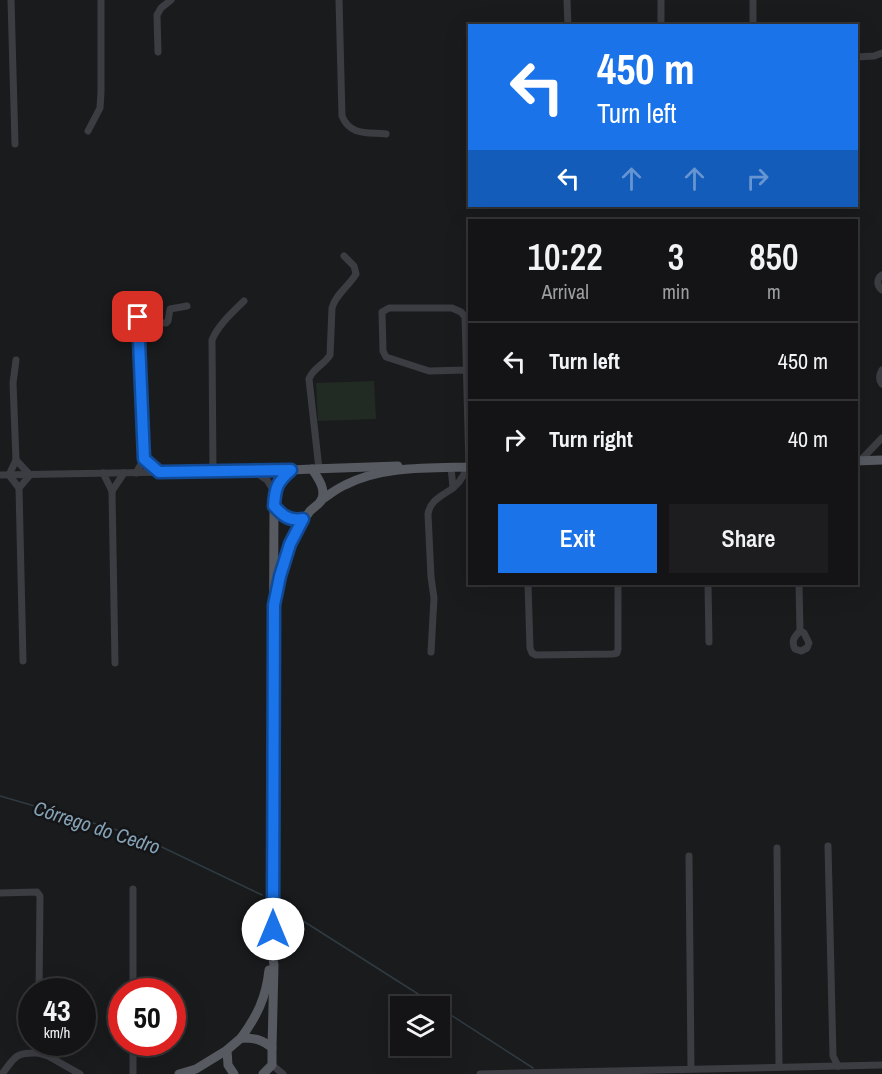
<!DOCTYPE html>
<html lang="en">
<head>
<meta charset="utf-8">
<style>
  body { margin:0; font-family:"Archivo Narrow",sans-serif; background:#1d1d1f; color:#f1f3f6; height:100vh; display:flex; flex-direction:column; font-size:22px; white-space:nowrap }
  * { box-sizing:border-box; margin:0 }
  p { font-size:20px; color:#9d9ea1 }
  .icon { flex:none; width:33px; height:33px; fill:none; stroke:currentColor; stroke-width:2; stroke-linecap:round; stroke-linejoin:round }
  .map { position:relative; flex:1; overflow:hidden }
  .panel { position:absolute; left:468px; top:219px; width:390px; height:366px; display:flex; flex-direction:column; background:#141416; border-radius:0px; box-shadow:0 6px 24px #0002,0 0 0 2px #333335 }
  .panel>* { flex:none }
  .hud { position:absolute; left:468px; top:24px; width:390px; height:183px; border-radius:0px; box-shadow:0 6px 24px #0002,0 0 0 2px #333335; background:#1a73e8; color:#fff; overflow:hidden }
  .buttons { position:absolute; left:390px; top:996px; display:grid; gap:12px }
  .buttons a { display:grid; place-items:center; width:60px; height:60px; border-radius:0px; background:#141416; box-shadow:0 6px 24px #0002,0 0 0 2px #333335; font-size:30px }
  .speed { position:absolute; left:18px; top:978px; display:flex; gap:12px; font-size:30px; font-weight:700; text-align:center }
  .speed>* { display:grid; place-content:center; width:78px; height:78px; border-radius:50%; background:#141416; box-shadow:0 6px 24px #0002,0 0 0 2px #333335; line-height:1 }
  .speed small { font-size:15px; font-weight:400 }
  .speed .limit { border:9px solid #d22; background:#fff; color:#111 }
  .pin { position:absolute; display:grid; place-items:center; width:51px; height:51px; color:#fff; margin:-26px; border-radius:12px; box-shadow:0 3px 9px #0006 }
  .me { position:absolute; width:66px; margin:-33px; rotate:0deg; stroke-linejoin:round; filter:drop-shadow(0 0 4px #0008) }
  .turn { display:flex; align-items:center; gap:21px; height:126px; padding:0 30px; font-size:27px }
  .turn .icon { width:78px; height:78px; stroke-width:2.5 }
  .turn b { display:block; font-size:42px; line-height:51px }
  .lanes { display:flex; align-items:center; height:57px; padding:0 30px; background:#0003; justify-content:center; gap:30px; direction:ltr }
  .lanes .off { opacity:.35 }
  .eta { display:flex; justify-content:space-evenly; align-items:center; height:102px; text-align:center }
  .eta b { font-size:36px; font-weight:600; line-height:42px }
  .button { display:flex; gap:12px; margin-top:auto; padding:12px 30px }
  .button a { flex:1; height:69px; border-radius:0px; background:#1a73e8; color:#fff; font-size:24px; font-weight:600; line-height:69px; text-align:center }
  .button a+a { background:#1d1d1f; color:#f1f3f6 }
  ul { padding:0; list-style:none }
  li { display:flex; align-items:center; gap:18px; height:78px; padding:0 30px; border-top:2px solid #333335 }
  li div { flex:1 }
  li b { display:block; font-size:22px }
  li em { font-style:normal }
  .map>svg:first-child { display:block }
  .green { fill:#222b23 }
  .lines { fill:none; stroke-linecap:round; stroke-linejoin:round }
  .stream { stroke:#303b41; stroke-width:1.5 }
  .minor { stroke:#3b3d42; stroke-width:7 }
  .major { stroke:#575a61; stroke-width:9 }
  .route-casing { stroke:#114b97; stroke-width:15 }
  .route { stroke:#1a73e8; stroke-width:10 }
  .labels { text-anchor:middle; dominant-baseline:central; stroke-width:5; stroke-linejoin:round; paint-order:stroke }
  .water-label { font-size:20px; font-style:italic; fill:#85a3b6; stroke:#151518 }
</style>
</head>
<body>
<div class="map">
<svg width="882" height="1074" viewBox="0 0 882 1074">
  <rect width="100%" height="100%" fill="#1a1b1d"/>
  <!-- green -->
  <polygon class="green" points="374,381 376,419 318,421 316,383"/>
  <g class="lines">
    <!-- stream -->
    <g class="stream">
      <polyline points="0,796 141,837 262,895"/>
      <polyline points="278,905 437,1006"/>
      <polyline points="440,1008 533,1068"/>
    </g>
    <!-- minor -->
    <g class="minor">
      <polyline points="11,0 15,144"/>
      <path d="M 339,0 L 342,116 C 350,136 368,132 386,134"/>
      <polyline points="567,0 568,26"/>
      <polyline points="661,0 661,26"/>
      <polyline points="753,0 753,26"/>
      <polyline points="158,52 157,15 161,8 171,0"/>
      <polyline points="856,57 874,56 882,53"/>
      <polyline points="88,131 100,108 101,92 101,0"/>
      <path d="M 882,275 C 876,279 877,286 882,290"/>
      <polyline points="138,322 166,323 168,321 170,309 187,306"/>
      <polyline points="16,360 13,383 16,460 9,475 19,488 23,661"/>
      <path d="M 882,370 C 879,375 878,379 882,384"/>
      <polyline points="144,459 159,472"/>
      <polyline points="16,460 30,475 19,488"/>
      <polyline points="860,461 882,438"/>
      <path d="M 319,469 L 309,379 C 313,368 324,365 330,355 L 332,308 C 335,295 349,286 356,274 L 354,266 L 344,256"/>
      <polyline points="254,471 267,480 275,493"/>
      <path d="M 213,472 L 212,340 C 218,325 233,312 244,301"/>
      <polyline points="103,473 112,491 115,663"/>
      <polyline points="136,473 144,459 138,317"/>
      <polyline points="0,475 291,470"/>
      <polyline points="453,488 459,482 469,467 465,317 461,312 452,308 389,308 382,312 383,351 386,357 429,371 466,370"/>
      <polyline points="112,491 124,473"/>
      <polyline points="528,584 530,648 532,653 536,655 613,654 617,653 618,649 618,584"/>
      <polyline points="708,584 709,642"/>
      <path d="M 799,584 L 800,631 C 794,637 791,641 795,649 L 801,651 L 807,648 L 809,643 L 804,633 L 800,631"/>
      <path d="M 431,652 L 434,598 L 431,577 L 428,514 C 430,500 442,496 453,488 L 451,467"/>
      <polyline points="828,846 833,1056 838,1066"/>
      <polyline points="777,848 779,1067"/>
      <polyline points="689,856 691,1069"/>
      <polyline points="0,893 37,892 40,896 39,992"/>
      <polyline points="133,992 133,889"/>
      <polyline points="133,1042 133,1074"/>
      <polyline points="38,1053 48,1056 80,1074"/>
      <polyline points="272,1065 283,1074"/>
      <path d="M 2,1074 C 15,1057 15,1052 38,1053 L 38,1042"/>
      <polyline points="480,1074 882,1065"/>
    </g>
    <!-- major -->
    <g class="major">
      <polyline points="856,461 882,460"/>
      <path d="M 312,469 C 318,478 327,490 321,501 C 318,505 313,508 310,511 C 308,514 306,517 303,519 C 292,525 281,514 274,506 C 275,488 277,482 291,470 Z"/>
      <polyline points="312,469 398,466"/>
      <path d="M 321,500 C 329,495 336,489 345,485 C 382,466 429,468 470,467"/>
      <polyline points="278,585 290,544 303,519"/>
      <path d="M 241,1038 C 257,1016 266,998 269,970"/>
      <polyline points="272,1048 274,965 272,953 274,506"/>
      <polyline points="179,1074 196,1069 227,1050"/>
      <path d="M 234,1074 L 228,1065 L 227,1050 L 241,1038 C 254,1038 262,1039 272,1048 L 272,1065 L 263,1074"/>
    </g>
  </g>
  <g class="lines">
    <!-- route casing -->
    <g class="route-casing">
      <path id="route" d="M 138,317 L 144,459 L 159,472 L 291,470 C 277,482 275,488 274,506 C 283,516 289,521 303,519 L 290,544 L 280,576 L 274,605 L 273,929"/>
    </g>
    <!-- route -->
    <use href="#route" class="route"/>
  </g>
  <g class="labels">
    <!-- water labels -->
    <g class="water-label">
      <text transform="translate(97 827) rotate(18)">Córrego do Cedro</text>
    </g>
  </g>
</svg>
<div class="buttons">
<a><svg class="icon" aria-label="layers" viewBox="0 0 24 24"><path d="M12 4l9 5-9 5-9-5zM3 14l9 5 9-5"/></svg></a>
</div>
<div class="speed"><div>43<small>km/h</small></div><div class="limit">50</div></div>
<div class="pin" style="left:138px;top:317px;background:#d93025"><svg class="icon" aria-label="arrive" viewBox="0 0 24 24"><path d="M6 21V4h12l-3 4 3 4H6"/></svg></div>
<svg class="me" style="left:273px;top:929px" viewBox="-20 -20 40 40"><circle r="19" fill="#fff"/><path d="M0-13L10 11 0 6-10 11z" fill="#1a73e8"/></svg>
<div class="hud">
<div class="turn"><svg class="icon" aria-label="left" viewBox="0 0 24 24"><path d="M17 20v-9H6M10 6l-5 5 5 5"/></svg><div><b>450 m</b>Turn left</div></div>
<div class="lanes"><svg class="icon" aria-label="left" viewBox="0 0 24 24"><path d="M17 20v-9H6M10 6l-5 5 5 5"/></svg><svg class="icon off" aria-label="ahead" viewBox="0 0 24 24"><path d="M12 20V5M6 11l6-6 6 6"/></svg><svg class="icon off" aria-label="ahead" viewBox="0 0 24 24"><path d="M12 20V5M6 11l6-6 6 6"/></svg><svg class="icon off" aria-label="right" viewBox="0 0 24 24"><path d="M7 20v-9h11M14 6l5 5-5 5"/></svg></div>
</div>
<section class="panel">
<div class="eta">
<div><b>10:22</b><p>Arrival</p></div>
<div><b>3</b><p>min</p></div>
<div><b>850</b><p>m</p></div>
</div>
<ul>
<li><svg class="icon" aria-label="left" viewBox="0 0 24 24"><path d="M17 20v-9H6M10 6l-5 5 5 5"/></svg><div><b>Turn left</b></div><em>450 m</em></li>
<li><svg class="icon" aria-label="right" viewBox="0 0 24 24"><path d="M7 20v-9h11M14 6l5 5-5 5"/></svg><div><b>Turn right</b></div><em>40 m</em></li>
</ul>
<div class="button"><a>Exit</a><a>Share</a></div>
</section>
</div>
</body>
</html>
